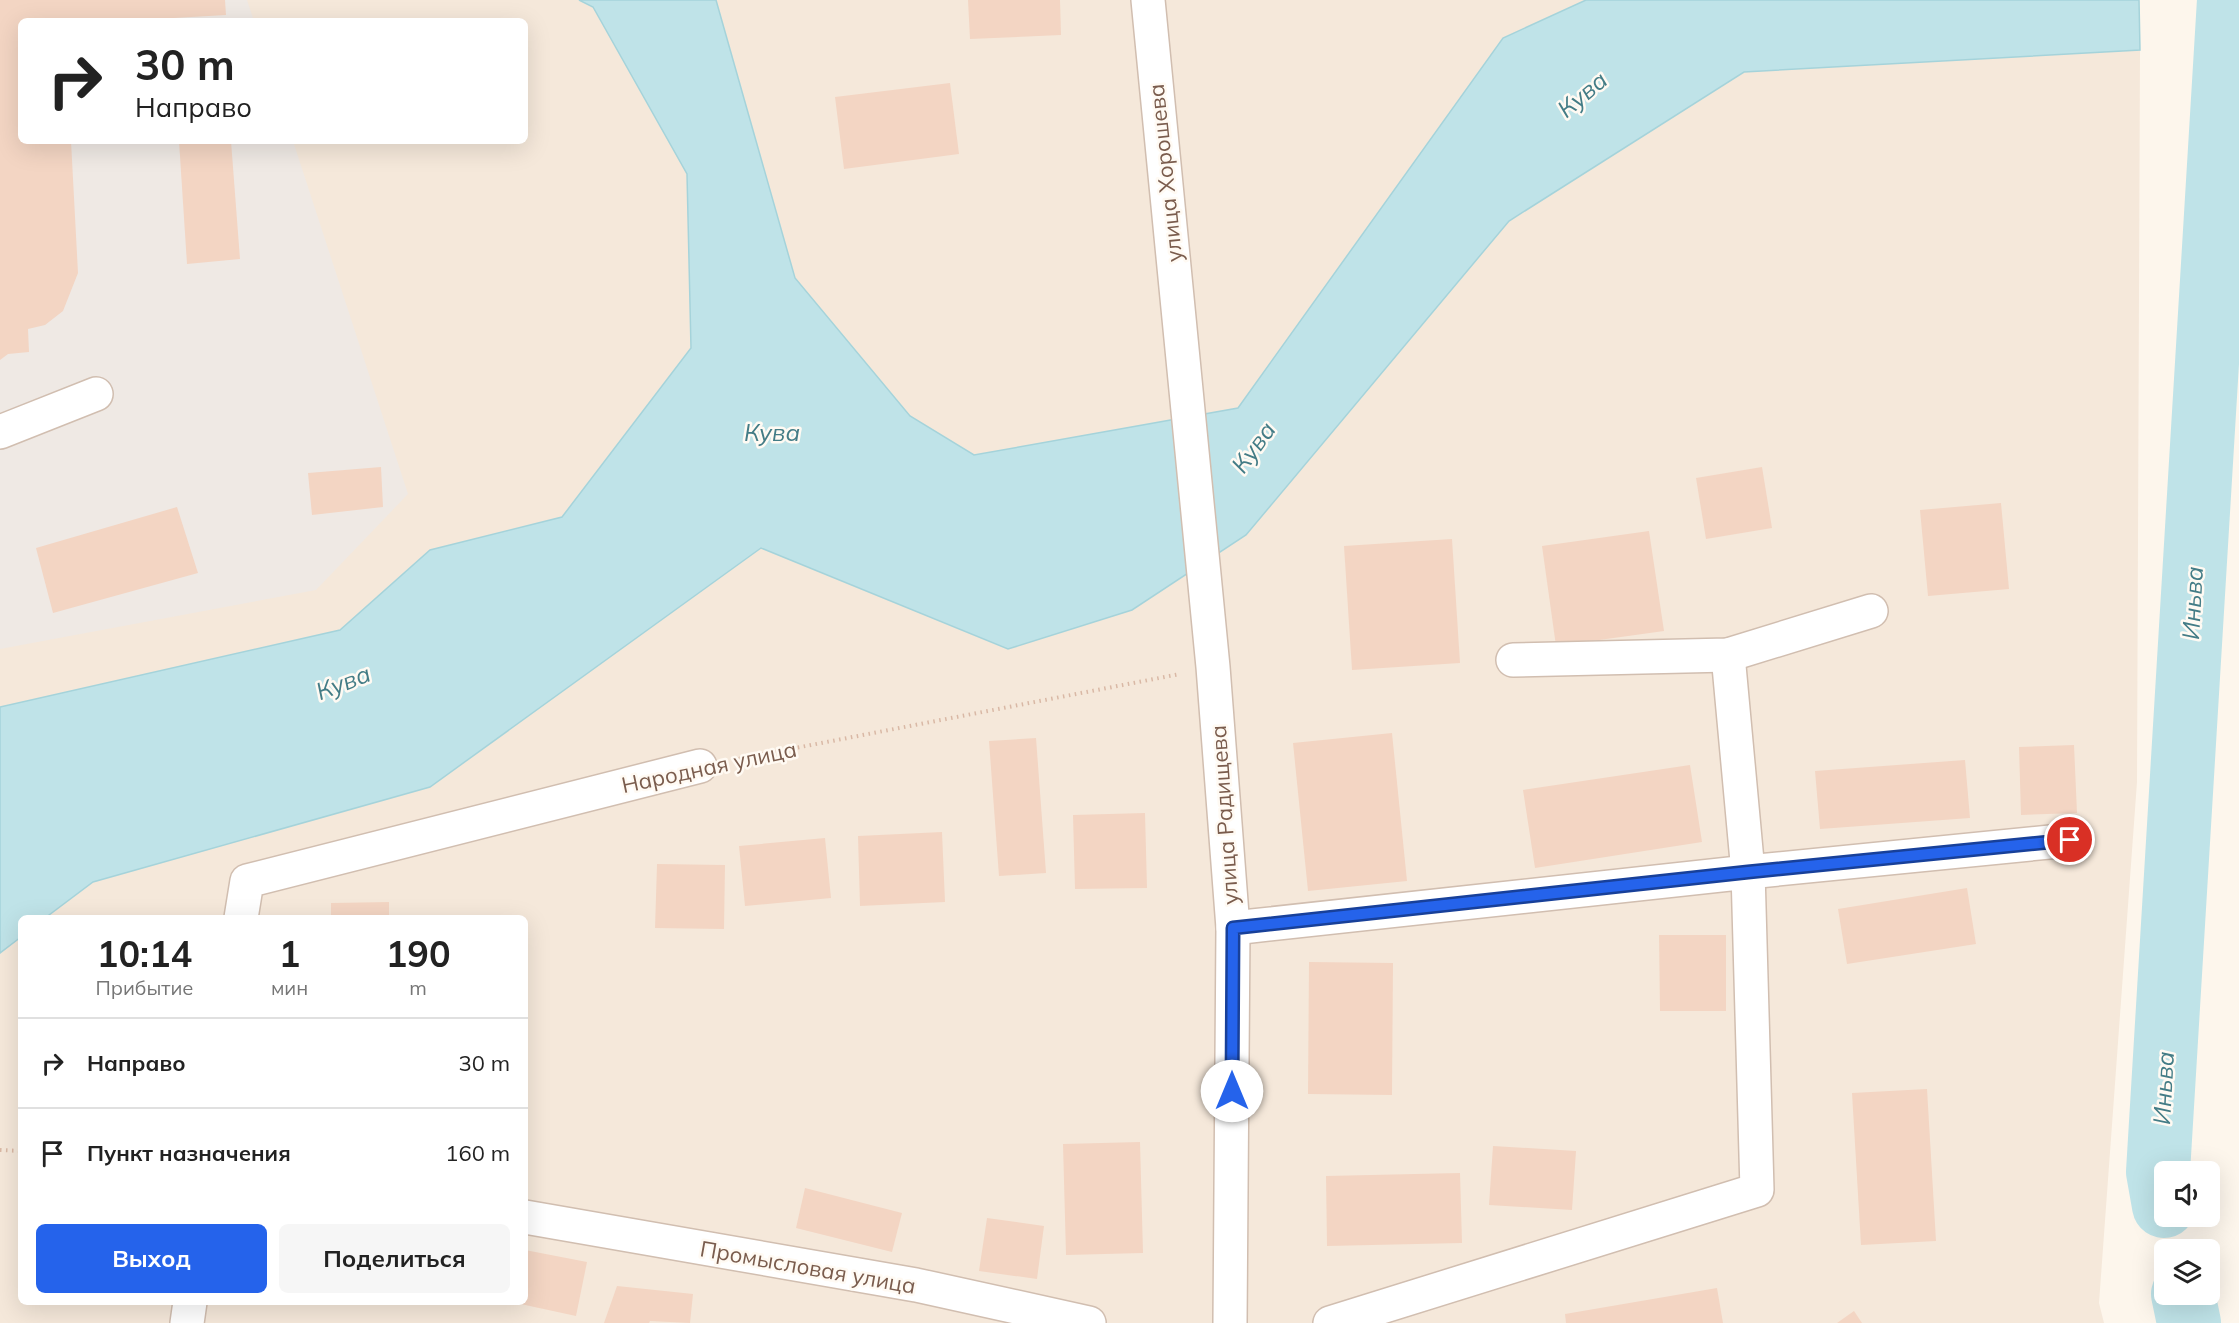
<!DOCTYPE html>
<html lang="ru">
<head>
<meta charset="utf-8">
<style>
  body { margin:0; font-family:Mulish,sans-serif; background:#f6f6f6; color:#222; height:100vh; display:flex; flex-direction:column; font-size:22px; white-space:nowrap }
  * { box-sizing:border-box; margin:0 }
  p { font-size:20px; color:#767676 }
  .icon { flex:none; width:33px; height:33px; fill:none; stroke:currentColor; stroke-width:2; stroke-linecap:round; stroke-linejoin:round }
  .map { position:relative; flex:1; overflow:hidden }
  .details { position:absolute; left:18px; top:915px; width:510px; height:390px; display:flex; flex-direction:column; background:#fff; border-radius:9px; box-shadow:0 6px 24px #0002 }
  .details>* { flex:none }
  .top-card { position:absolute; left:18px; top:18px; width:510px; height:126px; border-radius:9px; box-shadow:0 6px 24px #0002; background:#fff; color:#222; overflow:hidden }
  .buttons { position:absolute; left:2154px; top:1161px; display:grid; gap:12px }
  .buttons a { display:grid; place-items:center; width:66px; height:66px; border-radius:9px; background:#fff; box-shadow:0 6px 24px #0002; font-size:30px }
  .pin { position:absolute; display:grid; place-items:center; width:51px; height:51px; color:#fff; margin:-26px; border:3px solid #fff; border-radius:50%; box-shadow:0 2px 6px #0007 }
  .me { position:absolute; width:66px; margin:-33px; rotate:0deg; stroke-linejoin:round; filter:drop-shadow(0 0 4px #0008) }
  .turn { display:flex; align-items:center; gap:21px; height:126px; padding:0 18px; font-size:27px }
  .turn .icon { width:78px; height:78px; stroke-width:2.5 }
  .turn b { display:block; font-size:42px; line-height:51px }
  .eta { display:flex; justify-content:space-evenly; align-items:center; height:102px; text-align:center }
  .eta b { font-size:36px; font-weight:700; line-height:42px }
  .primary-button { display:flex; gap:12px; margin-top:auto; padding:12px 18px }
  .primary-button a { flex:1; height:69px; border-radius:9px; background:#2563eb; color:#fff; font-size:24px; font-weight:700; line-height:69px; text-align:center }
  .primary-button a+a { background:#f6f6f6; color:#222 }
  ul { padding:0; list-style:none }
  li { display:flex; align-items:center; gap:18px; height:90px; padding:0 18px; border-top:2px solid #e0e0e0 }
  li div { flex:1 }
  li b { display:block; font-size:22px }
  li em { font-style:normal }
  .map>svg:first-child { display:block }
  .residential { fill:#f5e8da; fill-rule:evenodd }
  .industrial { fill:#efe9e4 }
  .water { fill:#bfe3e8; stroke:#a5d3da; stroke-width:1.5 }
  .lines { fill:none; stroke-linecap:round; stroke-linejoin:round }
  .river { stroke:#bfe3e8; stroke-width:64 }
  .building { fill:#f3d5c3 }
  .minor-casing { stroke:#d1beb0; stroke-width:36 }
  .path { stroke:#d9b8a5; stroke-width:4; stroke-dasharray:1.5 4.5; stroke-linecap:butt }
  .minor { stroke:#fff; stroke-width:33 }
  .route-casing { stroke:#184099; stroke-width:15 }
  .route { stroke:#2563eb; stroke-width:10 }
  .labels { text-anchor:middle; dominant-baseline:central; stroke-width:5; stroke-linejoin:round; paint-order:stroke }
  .street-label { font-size:22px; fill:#7a5c4d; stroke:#fffaf3 }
  .water-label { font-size:24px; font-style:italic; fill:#437c86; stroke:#fffaf3 }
</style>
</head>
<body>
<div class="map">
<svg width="2239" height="1323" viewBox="0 0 2239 1323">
  <rect width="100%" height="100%" fill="#fdf6ec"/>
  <!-- residential -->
  <g class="residential">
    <path d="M 0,0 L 579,0 L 593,7 L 687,174 L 691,348 L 562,517 L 430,550 L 340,630 L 0,707 ZM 21,21 L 525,21 L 525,141 L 21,141 Z"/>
    <polygon points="716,0 1586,0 1503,38 1238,408 974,455 910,416 795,278"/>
    <polygon points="2140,50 2137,782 2099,1303 2104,1323 0,1323 0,953 21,937 21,1302 525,1302 525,918 45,918 92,882 430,787 761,548 1008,649 1246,535 1509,221 1744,71"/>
  </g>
  <!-- industrial -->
  <polygon class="industrial" points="0,0 247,0 254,21 21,21 21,141 293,141 408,494 316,590 0,649"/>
  <!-- water -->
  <polygon class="water" points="579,0 716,0 795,278 910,416 974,455 1238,408 1503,38 1586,0 2139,0 2140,50 1744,72 1509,221 1246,535 1132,610 1008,649 761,548 430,787 93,882 45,918 21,918 21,937 0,953 0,707 340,630 430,550 562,517 691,348 687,174 593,7"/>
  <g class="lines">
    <!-- river -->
    <g class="river">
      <polyline points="2164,1206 2158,1172 2229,0"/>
      <polyline points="2183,1294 2189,1323"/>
    </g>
  </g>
  <!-- building -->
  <g class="building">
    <polygon points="0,0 225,0 226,15 122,21 21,21 21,141 71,141 78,273 63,311 45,325 28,329 29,352 8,354 0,360"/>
    <polygon points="968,0 1060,0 1061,35 970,39"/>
    <polygon points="950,83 959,154 844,169 835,97"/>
    <polygon points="179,141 231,141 240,259 187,264"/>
    <polygon points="381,467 383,507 312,515 308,473"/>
    <polygon points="1762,467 1772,528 1706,539 1696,478"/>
    <polygon points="2001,503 2009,589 1928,596 1920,510"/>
    <polygon points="177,507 198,573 53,613 36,548"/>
    <polygon points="1649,531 1664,631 1556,646 1542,546"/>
    <polygon points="1452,539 1460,663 1352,670 1344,546"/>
    <polygon points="1392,733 1407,881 1308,891 1293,743"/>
    <polygon points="1036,738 1046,873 999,876 989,741"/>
    <polygon points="2074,745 2077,813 2021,815 2019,747"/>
    <polygon points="1965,760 1970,818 1820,829 1815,771"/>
    <polygon points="1690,765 1702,842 1535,868 1523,790"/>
    <polygon points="1145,813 1147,888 1075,889 1073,815"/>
    <polygon points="942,832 945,902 860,906 858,836"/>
    <polygon points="825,838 831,898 745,906 739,846"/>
    <polygon points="657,864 725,865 724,929 655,928"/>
    <polygon points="1967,888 1976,944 1847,964 1838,909"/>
    <polygon points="389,902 389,918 331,918 331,903"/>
    <polygon points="1659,935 1726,935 1726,1011 1660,1011"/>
    <polygon points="1309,962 1393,963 1392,1095 1308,1094"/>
    <polygon points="1927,1089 1936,1241 1861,1245 1852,1093"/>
    <polygon points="1140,1142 1143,1253 1066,1255 1063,1144"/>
    <polygon points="1493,1146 1576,1151 1572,1210 1489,1205"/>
    <polygon points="1460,1173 1462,1243 1327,1246 1326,1176"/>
    <polygon points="805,1188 902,1213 892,1252 796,1228"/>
    <polygon points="987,1218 1044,1226 1037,1279 979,1271"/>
    <polygon points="525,1250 587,1262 576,1316 516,1303 525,1302"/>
    <polygon points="617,1286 693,1294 690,1323 650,1321 649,1323 604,1323"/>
    <polygon points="1717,1288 1723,1323 1566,1323 1565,1314"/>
    <polygon points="1854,1311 1862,1323 1837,1323"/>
  </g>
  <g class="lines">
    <!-- minor casing -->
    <g class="minor-casing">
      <g id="minor">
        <polyline points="1148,0 1213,667 1233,928 1230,1323"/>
        <polyline points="0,432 96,394"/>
        <polyline points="1728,655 1748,872 2070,840"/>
        <polyline points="1513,660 1728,655 1871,611"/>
        <polyline points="241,918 247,881 700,766"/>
        <polyline points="1233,928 1748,872 1757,1190 1330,1323"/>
        <polyline points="525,1217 916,1285 1089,1323"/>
        <polyline points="187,1323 190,1302"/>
      </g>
    </g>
    <!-- path -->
    <g class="path">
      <polyline points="733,760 1180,674"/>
      <polyline points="0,1150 21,1151"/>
    </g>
    <!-- minor -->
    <use href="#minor" class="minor"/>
  </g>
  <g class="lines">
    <!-- route casing -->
    <g class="route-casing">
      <polyline id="route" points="1232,1091 1233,928 1748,872 2070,840"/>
    </g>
    <!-- route -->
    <use href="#route" class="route"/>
  </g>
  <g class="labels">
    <!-- street labels -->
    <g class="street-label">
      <text transform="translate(1165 173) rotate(-96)">улица Хорошева</text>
      <text transform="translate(709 767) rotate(-12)">Народная улица</text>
      <text transform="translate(1224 815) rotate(-94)">улица Радищева</text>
      <text transform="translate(808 1267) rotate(10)">Промысловая улица</text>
    </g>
    <!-- water labels -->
    <g class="water-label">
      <text transform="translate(1582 94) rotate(-40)">Кува</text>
      <text x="772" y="432">Кува</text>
      <text transform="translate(1253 447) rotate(-54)">Кува</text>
      <text transform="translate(2192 603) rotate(-87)">Иньва</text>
      <text transform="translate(343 682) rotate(-21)">Кува</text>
      <text transform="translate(2163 1088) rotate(-87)">Иньва</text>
    </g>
  </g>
</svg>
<div class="buttons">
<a><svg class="icon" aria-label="sound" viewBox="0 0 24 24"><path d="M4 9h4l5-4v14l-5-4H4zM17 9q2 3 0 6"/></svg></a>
<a><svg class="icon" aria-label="layers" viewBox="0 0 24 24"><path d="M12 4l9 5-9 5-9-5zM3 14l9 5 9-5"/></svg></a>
</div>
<div class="pin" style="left:2070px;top:840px;background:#d93025"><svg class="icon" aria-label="arrive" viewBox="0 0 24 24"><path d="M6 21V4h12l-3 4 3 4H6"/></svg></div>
<svg class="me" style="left:1232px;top:1091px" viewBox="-20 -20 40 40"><circle r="19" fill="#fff"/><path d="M0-13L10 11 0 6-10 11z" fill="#2563eb"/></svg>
<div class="top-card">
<div class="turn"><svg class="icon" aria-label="right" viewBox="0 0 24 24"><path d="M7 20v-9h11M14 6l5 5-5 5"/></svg><div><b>30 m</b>Направо</div></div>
</div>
<section class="details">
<div class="eta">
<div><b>10:14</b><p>Прибытие</p></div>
<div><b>1</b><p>мин</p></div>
<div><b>190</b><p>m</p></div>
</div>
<ul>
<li><svg class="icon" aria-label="right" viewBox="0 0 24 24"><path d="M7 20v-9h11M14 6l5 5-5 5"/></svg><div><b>Направо</b></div><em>30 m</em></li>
<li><svg class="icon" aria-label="arrive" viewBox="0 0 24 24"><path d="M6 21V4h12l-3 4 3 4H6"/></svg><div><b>Пункт назначения</b></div><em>160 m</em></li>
</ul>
<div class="primary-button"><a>Выход</a><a>Поделиться</a></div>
</section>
</div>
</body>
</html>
